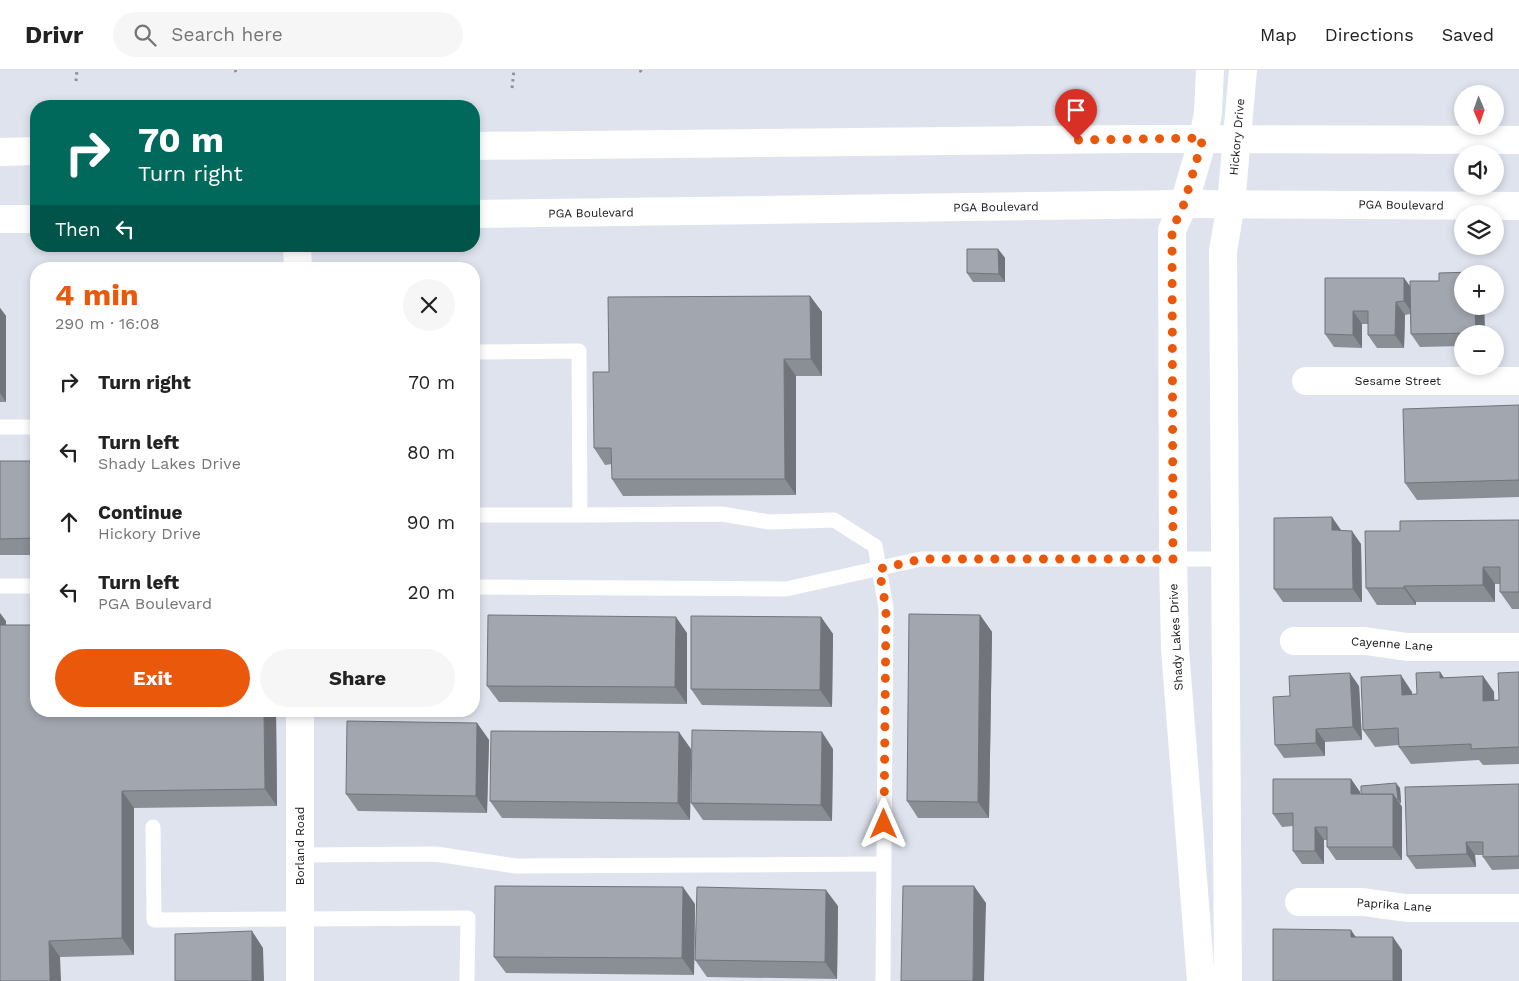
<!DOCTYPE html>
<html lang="en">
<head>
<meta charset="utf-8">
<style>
  body { margin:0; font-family:"Work Sans",sans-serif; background:#f6f6f6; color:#222; height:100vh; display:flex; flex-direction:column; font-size:19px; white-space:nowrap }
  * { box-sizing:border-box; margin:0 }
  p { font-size:16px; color:#767676 }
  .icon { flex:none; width:28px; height:28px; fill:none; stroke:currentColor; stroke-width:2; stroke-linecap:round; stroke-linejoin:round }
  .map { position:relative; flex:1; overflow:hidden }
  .drawer { position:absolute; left:30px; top:192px; width:450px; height:455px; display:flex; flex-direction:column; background:#fff; border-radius:20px; box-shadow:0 2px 8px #0003 }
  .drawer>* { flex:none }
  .top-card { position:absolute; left:30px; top:30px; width:450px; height:152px; border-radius:20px; box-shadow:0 2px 8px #0003; background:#00695c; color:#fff; overflow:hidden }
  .needle { width:32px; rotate:178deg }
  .controls { position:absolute; left:1454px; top:15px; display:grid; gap:10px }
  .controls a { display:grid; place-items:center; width:50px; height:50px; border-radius:50%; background:#fff; box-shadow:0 2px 8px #0003; font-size:25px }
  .pin { position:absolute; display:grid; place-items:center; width:42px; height:42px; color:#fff; margin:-51px -21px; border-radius:50% 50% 50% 0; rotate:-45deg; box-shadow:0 0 5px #0007 }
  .pin .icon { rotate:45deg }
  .me { position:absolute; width:55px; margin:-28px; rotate:0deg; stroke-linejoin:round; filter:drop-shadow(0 0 4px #0008) }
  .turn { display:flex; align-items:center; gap:18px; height:105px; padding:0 25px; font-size:22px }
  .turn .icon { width:65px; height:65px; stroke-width:2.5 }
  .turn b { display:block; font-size:35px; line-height:42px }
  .then { display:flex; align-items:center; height:48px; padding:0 25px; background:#0003; gap:10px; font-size:19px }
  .round { display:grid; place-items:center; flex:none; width:52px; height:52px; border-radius:26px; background:#f6f6f6 }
  .overview { display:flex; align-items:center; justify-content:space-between; height:85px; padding:0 25px }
  h1 { font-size:30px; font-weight:700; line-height:38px; color:#ea580c }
  .action { display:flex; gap:10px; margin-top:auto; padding:10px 25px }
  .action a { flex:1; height:58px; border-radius:30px; background:#ea580c; color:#fff; font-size:20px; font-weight:700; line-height:58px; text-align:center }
  .action a+a { background:#f6f6f6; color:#222 }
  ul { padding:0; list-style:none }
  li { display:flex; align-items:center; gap:15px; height:70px; padding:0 25px }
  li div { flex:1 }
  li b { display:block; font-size:19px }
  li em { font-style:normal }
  header { display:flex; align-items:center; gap:30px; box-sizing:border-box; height:70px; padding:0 25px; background:#fff; border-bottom:1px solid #e0e0e0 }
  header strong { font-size:24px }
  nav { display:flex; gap:28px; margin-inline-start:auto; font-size:18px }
  .search { width:350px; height:45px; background:#f6f6f6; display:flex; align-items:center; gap:12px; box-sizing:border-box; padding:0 18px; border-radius:28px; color:#767676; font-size:19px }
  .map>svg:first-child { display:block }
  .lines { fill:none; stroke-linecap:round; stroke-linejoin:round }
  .path { stroke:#8c9097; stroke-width:3; stroke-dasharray:2.5 4; stroke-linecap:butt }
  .lane { stroke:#fff; stroke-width:15 }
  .street { stroke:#fff; stroke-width:28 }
  .primary { stroke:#fff; stroke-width:28 }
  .wall { fill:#8a8f96 }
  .shaded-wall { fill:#71747a }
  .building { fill:#a1a6af; stroke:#71747a }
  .route { stroke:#ea580c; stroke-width:9; stroke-dasharray:0 16.2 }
  .labels { text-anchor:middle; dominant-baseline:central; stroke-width:4.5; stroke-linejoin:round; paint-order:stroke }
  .street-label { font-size:12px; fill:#16181b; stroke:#fff }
</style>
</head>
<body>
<header>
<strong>Drivr</strong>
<div class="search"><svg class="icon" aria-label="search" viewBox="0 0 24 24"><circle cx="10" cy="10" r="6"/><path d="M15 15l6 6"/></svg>Search here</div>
<nav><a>Map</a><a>Directions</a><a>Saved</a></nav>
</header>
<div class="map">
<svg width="1519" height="911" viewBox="0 0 1519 911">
  <rect width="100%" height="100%" fill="#dee3ed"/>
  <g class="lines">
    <!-- path -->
    <g class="path">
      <polyline points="235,0 236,2"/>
      <polyline points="640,0 643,5"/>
      <polyline points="76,11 77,0"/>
      <polyline points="512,18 514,0"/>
    </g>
    <!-- lane -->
    <g class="lane">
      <polyline points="474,282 579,281 580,445 474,445"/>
      <polyline points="0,357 36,357"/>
      <polyline points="580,445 722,444 769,452 834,450 875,476 886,537 883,911"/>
      <polyline points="0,516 36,516"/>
      <polyline points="474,517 786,519 921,489 1225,489"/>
      <polyline points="153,757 154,850 468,848 467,911"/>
      <polyline points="300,785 436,784 516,796 884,794"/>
    </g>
    <!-- street -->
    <g class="street">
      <polyline points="297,176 298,199"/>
      <polyline points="1306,311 1519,311"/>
      <polyline points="1294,571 1365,571 1408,577 1519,577"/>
      <polyline points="300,641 300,911"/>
      <polyline points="1299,832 1363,832 1406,838 1519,838"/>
      <polyline points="1201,911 1175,579 1173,489 1172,160 1184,134 1203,69 1208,43 1210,0"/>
      <polyline points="1228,911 1223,181 1231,134 1243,0"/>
    </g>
    <!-- primary -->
    <g class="primary">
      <polyline points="474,76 1135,69 1519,70"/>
      <polyline points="0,82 36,81"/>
      <polyline points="474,144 1184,134 1519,136"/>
      <polyline points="0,149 36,149"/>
    </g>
  </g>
  <!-- wall -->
  <g class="wall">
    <polygon points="998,179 1005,188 1005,212 973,212 967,203"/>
    <polygon points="1475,202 1476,204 1462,204 1462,236 1484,236 1485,264 1462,264 1462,276 1420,277 1411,264 1410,244 1405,245 1404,278 1377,278 1368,265 1368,254 1362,254 1362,278 1334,277 1325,264 1325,208 1404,208 1410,216 1410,211 1439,211 1439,203"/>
    <polygon points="810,226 822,242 822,306 796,306 796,425 623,426 612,409 612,394 605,395 594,378 609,302"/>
    <polygon points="0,238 6,246 6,332 0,332"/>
    <polygon points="1519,335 1519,427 1417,430 1405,413"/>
    <rect x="0" y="391" width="36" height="94"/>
    <polygon points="1519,450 1519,539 1512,539 1500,522 1500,514 1495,514 1495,532 1416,532 1416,535 1377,535 1366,518"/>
    <polygon points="1341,460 1361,474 1362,532 1283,532 1274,519"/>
    <polygon points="980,545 992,562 989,748 918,748 907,731"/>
    <polygon points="821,547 833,564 832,637 702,635 691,619"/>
    <polygon points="6,551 6,555 276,641 277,736 134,738 134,885 60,887 0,911"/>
    <polygon points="687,563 687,634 499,632 487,616"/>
    <polygon points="1440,602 1444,608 1483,606 1494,622 1494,631 1499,630 1519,602 1519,694 1483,695 1479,690 1411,694 1399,677 1399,675 1375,677 1363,660 1412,622 1412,625 1417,624"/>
    <polygon points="1359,616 1362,670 1325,672 1325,686 1284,688 1275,675 1290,626"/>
    <polygon points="477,653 489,670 487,743 358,741 346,724"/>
    <polygon points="691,679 690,750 502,748 490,731"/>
    <polygon points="833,679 832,751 703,750 691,733"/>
    <polygon points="1351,709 1360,722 1360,724 1400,718 1401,733 1400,733 1402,737 1402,790 1336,790 1327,777 1327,770 1324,770 1324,794 1302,794 1293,781 1293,756 1282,757 1273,744"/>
    <polygon points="1519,714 1519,799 1492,800 1483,787 1483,785 1475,785 1476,797 1416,799 1407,786"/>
    <polygon points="695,834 694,905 506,903 494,887"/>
    <polygon points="838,836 837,909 707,907 695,890"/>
  </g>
  <!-- shaded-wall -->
  <g class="shaded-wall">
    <polygon points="998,179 1005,188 1005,212 999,204"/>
    <polygon points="1404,208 1413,221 1413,244 1404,231"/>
    <polygon points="810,226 822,242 822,306 811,289"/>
    <polygon points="1396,232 1405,245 1404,278 1395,265"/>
    <polygon points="1475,236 1484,236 1485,264 1477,264 1476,263"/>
    <polygon points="0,238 6,246 6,332 0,323"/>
    <polygon points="1353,241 1362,254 1362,278 1353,265"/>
    <polygon points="784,289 796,306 796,425 785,409"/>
    <polygon points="1332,447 1341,460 1332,460"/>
    <polygon points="1352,461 1361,474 1362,532 1353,519"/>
    <polygon points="1483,497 1495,514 1495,532 1483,515"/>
    <polygon points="1404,516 1416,532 1416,535 1404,518"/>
    <polygon points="0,543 6,551 6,572 0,563"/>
    <polygon points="980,545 992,562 989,748 978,732"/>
    <polygon points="676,547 687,563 687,634 675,617"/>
    <polygon points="821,547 833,564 832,637 820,620"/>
    <polygon points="1440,602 1451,618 1440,608"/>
    <polygon points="1350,603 1359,616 1362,670 1353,657"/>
    <polygon points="1401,605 1412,622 1413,642 1402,625"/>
    <polygon points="1483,606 1494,622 1495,648 1483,631"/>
    <polygon points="264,641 276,641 277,736 265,719"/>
    <polygon points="477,653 489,670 487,743 476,726"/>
    <polygon points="1316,659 1325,672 1325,686 1316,673"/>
    <polygon points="679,662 691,679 690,750 678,733"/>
    <polygon points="822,662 833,679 832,751 821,735"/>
    <polygon points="1351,709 1360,722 1360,737 1351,724"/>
    <polygon points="1396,713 1400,718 1401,733 1398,729"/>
    <polygon points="122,721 134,738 134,885 122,868"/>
    <polygon points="1393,724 1402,737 1402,790 1393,777"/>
    <polygon points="1315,757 1324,770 1324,794 1315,781"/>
    <polygon points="1466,772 1475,785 1476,797 1467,784"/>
    <polygon points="974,816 986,833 984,911 973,911"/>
    <polygon points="683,817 695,834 694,905 682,888"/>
    <polygon points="826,820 838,836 837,909 825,892"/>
    <polygon points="1351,860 1360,873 1351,867"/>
    <polygon points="252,861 263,878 264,911 252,911"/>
    <polygon points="1393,867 1402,880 1402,911 1393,911"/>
    <polygon points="49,871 60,887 61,911 50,911"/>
  </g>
  <!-- building -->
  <g class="building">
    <polygon points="967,179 998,179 999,204 967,203"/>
    <polygon points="1475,202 1475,204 1462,204 1462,236 1475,236 1476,263 1411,264 1410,211 1439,211 1439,203"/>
    <polygon points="1325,208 1404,208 1404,231 1396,232 1395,265 1368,265 1368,241 1353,241 1353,265 1325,264"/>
    <polygon points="810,226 811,289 784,289 785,409 612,409 611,378 594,378 593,302 609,302 608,227"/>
    <polygon points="1519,335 1519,410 1405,413 1403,339"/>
    <polygon points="0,391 36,391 36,468 0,469"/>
    <polygon points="1332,447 1332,460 1352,461 1353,519 1274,519 1274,448"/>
    <polygon points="1519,450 1519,522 1500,522 1500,497 1483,497 1483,515 1404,516 1404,518 1366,518 1365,461 1400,461 1400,451"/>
    <polygon points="909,544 980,545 978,732 907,731"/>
    <polygon points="488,545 676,547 675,617 487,616"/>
    <polygon points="691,546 821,547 820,620 691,619"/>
    <polygon points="0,555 36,555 36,641 264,641 265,719 122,721 122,868 49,871 50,911 0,911"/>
    <polygon points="1440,602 1440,608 1483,606 1483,631 1499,630 1498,603 1519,602 1519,677 1471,679 1471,674 1399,677 1398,658 1363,660 1361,607 1401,605 1402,625 1417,624 1416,603"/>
    <polygon points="1350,603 1353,657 1316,659 1316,673 1275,675 1273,627 1290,626 1289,606"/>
    <polygon points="347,651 477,653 476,726 346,724"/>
    <polygon points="692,660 822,662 821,735 691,733"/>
    <polygon points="491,661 679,662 678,733 490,731"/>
    <polygon points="1273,709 1351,709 1351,724 1393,724 1393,777 1327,777 1327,757 1315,757 1315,781 1293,781 1293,743 1273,744"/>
    <polygon points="1396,713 1398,729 1396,729 1393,724 1361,724 1361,716"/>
    <polygon points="1519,714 1519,786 1483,787 1483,772 1466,772 1467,784 1407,786 1405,717"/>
    <polygon points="495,816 683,817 682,888 494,887"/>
    <polygon points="903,816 974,816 973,911 901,911"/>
    <polygon points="697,817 826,820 825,892 695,890"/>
    <polygon points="1273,859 1351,860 1351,867 1393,867 1393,911 1273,911"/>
    <polygon points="252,861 252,911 175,911 175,864"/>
  </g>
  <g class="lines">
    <!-- route -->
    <polyline class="route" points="884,754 886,538 879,499 922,489 1173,489 1172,160 1184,134 1203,68 1076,70"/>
  </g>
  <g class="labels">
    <!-- street labels -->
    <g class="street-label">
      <text transform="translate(1237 67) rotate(-85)">Hickory Drive</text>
      <text transform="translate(1401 135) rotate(1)">PGA Boulevard</text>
      <text transform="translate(996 137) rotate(-1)">PGA Boulevard</text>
      <text transform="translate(591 143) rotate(-1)">PGA Boulevard</text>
      <text x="1398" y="311">Sesame Street</text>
      <text transform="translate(1176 567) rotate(-93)">Shady Lakes Drive</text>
      <text transform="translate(1392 574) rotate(4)">Cayenne Lane</text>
      <text transform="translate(300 776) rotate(-90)">Borland Road</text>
      <text transform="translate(1394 835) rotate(4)">Paprika Lane</text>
    </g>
  </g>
</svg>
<div class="controls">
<a><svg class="needle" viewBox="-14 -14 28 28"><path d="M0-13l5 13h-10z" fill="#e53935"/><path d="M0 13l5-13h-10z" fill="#767676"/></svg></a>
<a><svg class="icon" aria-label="sound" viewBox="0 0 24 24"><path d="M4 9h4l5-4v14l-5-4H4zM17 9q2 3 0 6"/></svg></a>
<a><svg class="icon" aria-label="layers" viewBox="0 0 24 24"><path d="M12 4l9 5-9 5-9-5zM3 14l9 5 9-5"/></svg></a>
<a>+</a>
<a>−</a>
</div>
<div class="pin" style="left:1076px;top:70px;background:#d93025"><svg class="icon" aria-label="arrive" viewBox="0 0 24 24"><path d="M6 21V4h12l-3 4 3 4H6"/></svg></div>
<svg class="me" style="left:884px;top:754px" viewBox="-20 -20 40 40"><path d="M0-17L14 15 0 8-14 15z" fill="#ea580c" stroke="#fff" stroke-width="4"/></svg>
<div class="top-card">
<div class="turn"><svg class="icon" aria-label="right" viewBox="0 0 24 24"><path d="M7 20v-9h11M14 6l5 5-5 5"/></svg><div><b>70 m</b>Turn right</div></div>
<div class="then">Then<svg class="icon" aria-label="left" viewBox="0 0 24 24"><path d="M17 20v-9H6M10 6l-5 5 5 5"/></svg></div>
</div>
<section class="drawer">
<div class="overview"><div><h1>4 min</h1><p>290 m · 16:08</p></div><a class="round"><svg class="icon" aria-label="close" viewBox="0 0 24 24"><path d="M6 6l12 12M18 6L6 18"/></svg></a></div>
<ul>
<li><svg class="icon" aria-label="right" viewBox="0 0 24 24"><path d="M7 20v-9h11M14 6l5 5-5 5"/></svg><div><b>Turn right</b></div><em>70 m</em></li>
<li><svg class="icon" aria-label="left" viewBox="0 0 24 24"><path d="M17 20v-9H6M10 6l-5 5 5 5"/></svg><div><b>Turn left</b><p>Shady Lakes Drive</p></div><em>80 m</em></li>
<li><svg class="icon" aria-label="ahead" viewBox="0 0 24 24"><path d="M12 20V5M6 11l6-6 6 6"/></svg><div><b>Continue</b><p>Hickory Drive</p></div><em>90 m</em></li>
<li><svg class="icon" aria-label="left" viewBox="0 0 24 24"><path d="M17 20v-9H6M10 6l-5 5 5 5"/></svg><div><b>Turn left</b><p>PGA Boulevard</p></div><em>20 m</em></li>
</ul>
<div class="action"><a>Exit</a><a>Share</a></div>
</section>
</div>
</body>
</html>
